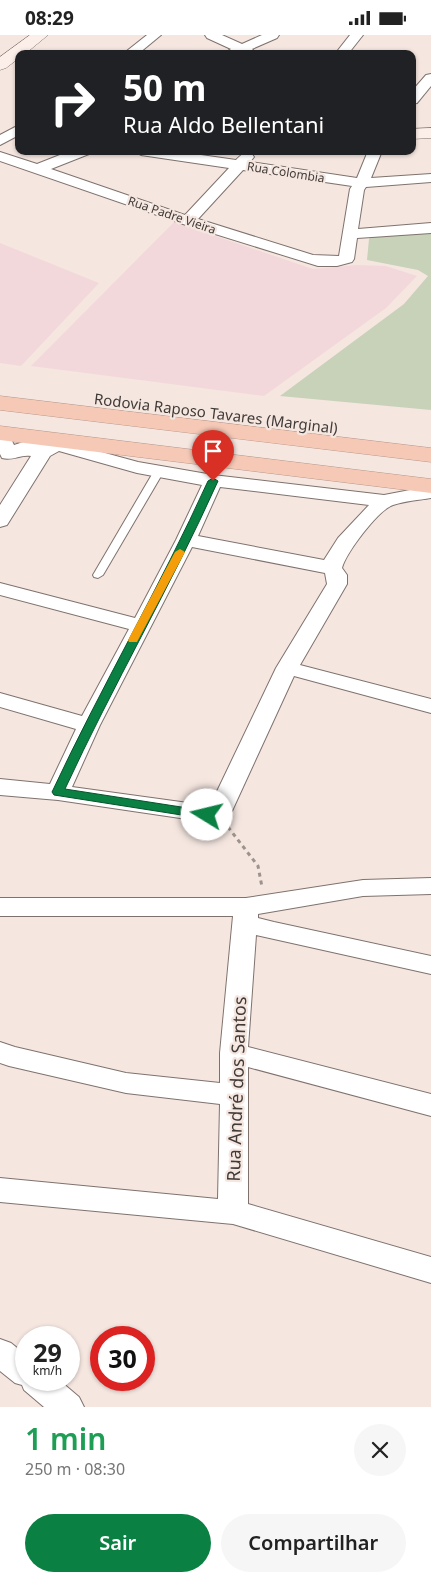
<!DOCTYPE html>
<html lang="pt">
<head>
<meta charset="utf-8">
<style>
  body { margin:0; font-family:"Noto Sans",sans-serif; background:#f6f6f6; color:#222; height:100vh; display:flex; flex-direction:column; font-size:19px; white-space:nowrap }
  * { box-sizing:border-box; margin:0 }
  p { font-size:16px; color:#767676 }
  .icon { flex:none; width:28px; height:28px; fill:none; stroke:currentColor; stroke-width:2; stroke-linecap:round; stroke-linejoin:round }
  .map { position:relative; height:1372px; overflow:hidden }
  .sheet { display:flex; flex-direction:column; background:#fff; flex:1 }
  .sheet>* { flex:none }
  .banner { position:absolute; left:15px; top:15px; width:401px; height:105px; border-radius:10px; box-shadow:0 1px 4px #0004; background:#202124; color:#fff; overflow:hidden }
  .speed { position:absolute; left:15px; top:1291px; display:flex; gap:10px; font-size:25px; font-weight:700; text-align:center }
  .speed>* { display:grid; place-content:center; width:65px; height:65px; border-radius:50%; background:#fff; box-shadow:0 1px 4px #0004; line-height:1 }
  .speed small { font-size:12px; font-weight:400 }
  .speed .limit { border:8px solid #d22; background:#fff; color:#111 }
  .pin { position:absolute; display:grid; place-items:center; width:42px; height:42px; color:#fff; margin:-51px -21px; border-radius:50% 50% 50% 0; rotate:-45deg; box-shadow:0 0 5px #0007 }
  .pin .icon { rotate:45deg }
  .me { position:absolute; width:55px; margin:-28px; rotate:279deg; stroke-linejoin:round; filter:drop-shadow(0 0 4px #0008) }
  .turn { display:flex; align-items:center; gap:18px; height:105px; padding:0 25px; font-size:22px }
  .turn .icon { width:65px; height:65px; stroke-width:2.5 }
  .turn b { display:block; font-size:35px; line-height:42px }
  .round { display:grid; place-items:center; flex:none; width:52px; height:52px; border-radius:26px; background:#f6f6f6 }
  .overview { display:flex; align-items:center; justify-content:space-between; height:85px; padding:0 25px }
  h1 { font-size:30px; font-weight:600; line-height:38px; color:#1e9e55 }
  .primary-button { display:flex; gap:10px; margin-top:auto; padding:10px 25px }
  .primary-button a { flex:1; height:58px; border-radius:30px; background:#0b8043; color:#fff; font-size:20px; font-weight:600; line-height:58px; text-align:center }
  .primary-button a+a { background:#f6f6f6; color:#222 }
  .status { display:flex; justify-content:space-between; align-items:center; height:35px; padding:0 25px; background:#fff; direction:ltr }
  .status svg { height:14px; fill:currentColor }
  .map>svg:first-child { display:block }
  .industrial { fill:#f3d8db }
  .green { fill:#c7d2b8 }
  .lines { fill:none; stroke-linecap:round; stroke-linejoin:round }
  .lane-casing { stroke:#7f726d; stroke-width:2 }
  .street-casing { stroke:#7f726d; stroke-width:2 }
  .secondary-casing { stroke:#7f726d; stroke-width:1 }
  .highway-casing { stroke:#b7978a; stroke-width:1 }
  .path { stroke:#9d938e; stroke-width:3; stroke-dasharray:4 4; stroke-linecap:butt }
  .lane { fill:#fff; fill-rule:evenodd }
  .street { fill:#fff; fill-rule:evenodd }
  .secondary { fill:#fcefe9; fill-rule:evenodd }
  .highway { fill:#f6c9b6; fill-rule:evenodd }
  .route { fill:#0b8043; stroke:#07532c }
  .slow { fill:#f59e0b }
  .labels { text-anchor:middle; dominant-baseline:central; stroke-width:4.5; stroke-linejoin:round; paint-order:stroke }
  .far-street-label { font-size:12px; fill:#413b38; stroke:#f5e6e0 }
  .street-label { font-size:15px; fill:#413b38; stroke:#f5e6e0 }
  .near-street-label { font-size:18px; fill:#413b38; stroke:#f5e6e0 }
</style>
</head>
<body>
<div class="status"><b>08:29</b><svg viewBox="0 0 49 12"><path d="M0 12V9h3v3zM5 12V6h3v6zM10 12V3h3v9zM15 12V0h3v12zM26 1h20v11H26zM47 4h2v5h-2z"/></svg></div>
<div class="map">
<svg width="431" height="1372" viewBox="0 0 431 1372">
  <rect width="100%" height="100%" fill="#f5e6e0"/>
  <!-- industrial -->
  <g class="industrial">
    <polygon points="174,187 313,234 357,230 386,231 417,241 386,273 264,361 31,331"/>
    <polygon points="0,208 99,248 21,331 0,328"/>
  </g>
  <!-- green -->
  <polygon class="green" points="431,198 431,375 280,361 404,269 428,241 418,235 367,225 369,204 372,201"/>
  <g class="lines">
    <!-- lane casing -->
    <g class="lane-casing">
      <polygon id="lane" points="159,433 164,436 103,540 98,543 94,542 93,540 154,436"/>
    </g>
    <!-- street casing -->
    <g class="street-casing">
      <g id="street">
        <polygon points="147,0 161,0 138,19 123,19"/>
        <polygon points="205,0 222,0 242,9 262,0 279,0 277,3 252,14 255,17 254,19 223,19 231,14 207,3"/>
        <polygon points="350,0 363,0 348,19 335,19"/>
        <polygon points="431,39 431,51 417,68 412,69 412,56 426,40"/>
        <polygon points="19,90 19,100 0,110 0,100"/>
        <path d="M 70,116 L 91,116 L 89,119 L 51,134 L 185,180 L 229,133 L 141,120 L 134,116 L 173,116 L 236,125 C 241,120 244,117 252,119 L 254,122 L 250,127 L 357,143 L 368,116 L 382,116 L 371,143 L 431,139 L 431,147 L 366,152 L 364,155 L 358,194 L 431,188 L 431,198 L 357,203 L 354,224 L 352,227 L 337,231 L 318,231 L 183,189 L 0,126 L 0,117 L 37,129 ZM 243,135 L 352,151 L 350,154 L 339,221 L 313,220 L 198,184 Z"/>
        <path d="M 51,398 L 83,412 L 138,427 L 213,440 L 384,460 L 431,451 L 431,463 C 419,465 405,466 393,470 C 378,475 346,518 342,533 L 347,540 L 347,549 L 300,630 L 431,664 L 431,678 L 294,641 L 232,776 L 222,786 L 214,788 L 58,765 L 0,760 L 0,744 L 50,749 L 76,694 L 0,672 L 0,658 L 82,681 L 129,594 L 0,560 L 0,548 L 135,583 L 176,505 L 202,450 L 137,438 L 59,416 L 50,421 L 7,490 L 0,492 L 0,470 L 31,421 C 21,419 13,426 2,423 L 0,419 L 0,399 L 11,404 L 14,410 ZM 220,452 L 369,470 L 338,503 L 324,525 L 198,501 ZM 192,512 L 325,538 L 327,549 L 276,633 L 210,771 L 72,752 L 100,690 Z"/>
        <polygon points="431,843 431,859 363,861 258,879 258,883 274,887 431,921 431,939 256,900 248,1012 431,1059 431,1081 248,1032 248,1169 431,1222 431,1248 233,1189 0,1167 0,1143 218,1164 220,1069 126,1058 9,1031 0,1028 0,1007 15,1012 126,1038 220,1048 220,1018 233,881 0,881 0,863 246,863 363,845"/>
        <polygon points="0,1304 11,1308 26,1320 26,1345 59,1345 79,1362 84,1372 44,1372 24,1355 22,1350 15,1348 0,1336"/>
      </g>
    </g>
    <!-- secondary casing -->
    <g class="secondary-casing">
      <g id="secondary">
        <polygon points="30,0 48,0 25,19 19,19 19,23 6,33 0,35 0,22"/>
        <polygon points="431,93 431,103 412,104 412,94"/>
      </g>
    </g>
    <!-- highway casing -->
    <g class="highway-casing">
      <g id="highway">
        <polygon points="0,361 431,413 431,427 0,375"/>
        <polygon points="0,391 431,444 431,458 0,405"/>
      </g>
    </g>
    <!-- path -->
    <polyline class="path" points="228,792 258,831 262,852"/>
    <!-- lane -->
    <use href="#lane" class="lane"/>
    <!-- street -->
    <use href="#street" class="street"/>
    <!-- secondary -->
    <use href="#secondary" class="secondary"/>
    <!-- highway -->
    <use href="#highway" class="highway"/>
  </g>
  <!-- route -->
  <path class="route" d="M 213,443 L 218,446 C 171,551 113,650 65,754 L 207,776 L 213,780 L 207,784 L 54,760 L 52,757 C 101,652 160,552 208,446 Z"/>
  <!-- slow -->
  <polygon class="slow" points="180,514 185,517 138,605 137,607 129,607 128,605 175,517"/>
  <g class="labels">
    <!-- far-street labels -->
    <g class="far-street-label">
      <text transform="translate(286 137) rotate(9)">Rua Colombia</text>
      <text transform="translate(172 180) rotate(19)">Rua Padre Vieira</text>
    </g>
    <!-- street labels -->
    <g class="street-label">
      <text transform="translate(216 378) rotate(7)">Rodovia Raposo Tavares (Marginal)</text>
    </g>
    <!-- near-street labels -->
    <g class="near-street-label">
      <text transform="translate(236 1054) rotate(-88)">Rua André dos Santos</text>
    </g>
  </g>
</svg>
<div class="speed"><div>29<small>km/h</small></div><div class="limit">30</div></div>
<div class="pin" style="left:213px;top:446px;background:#d93025"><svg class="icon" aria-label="arrive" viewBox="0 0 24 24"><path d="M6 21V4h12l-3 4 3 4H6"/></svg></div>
<svg class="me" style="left:207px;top:780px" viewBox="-20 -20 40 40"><circle r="19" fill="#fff"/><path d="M0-13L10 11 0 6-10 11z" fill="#0b8043"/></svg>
<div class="banner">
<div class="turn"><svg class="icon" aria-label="right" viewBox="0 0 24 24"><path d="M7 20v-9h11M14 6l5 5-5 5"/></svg><div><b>50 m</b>Rua Aldo Bellentani</div></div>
</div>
</div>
<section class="sheet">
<div class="overview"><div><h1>1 min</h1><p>250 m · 08:30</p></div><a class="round"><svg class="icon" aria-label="close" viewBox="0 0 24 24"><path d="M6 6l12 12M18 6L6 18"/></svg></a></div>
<div class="primary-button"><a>Sair</a><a>Compartilhar</a></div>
</section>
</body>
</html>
